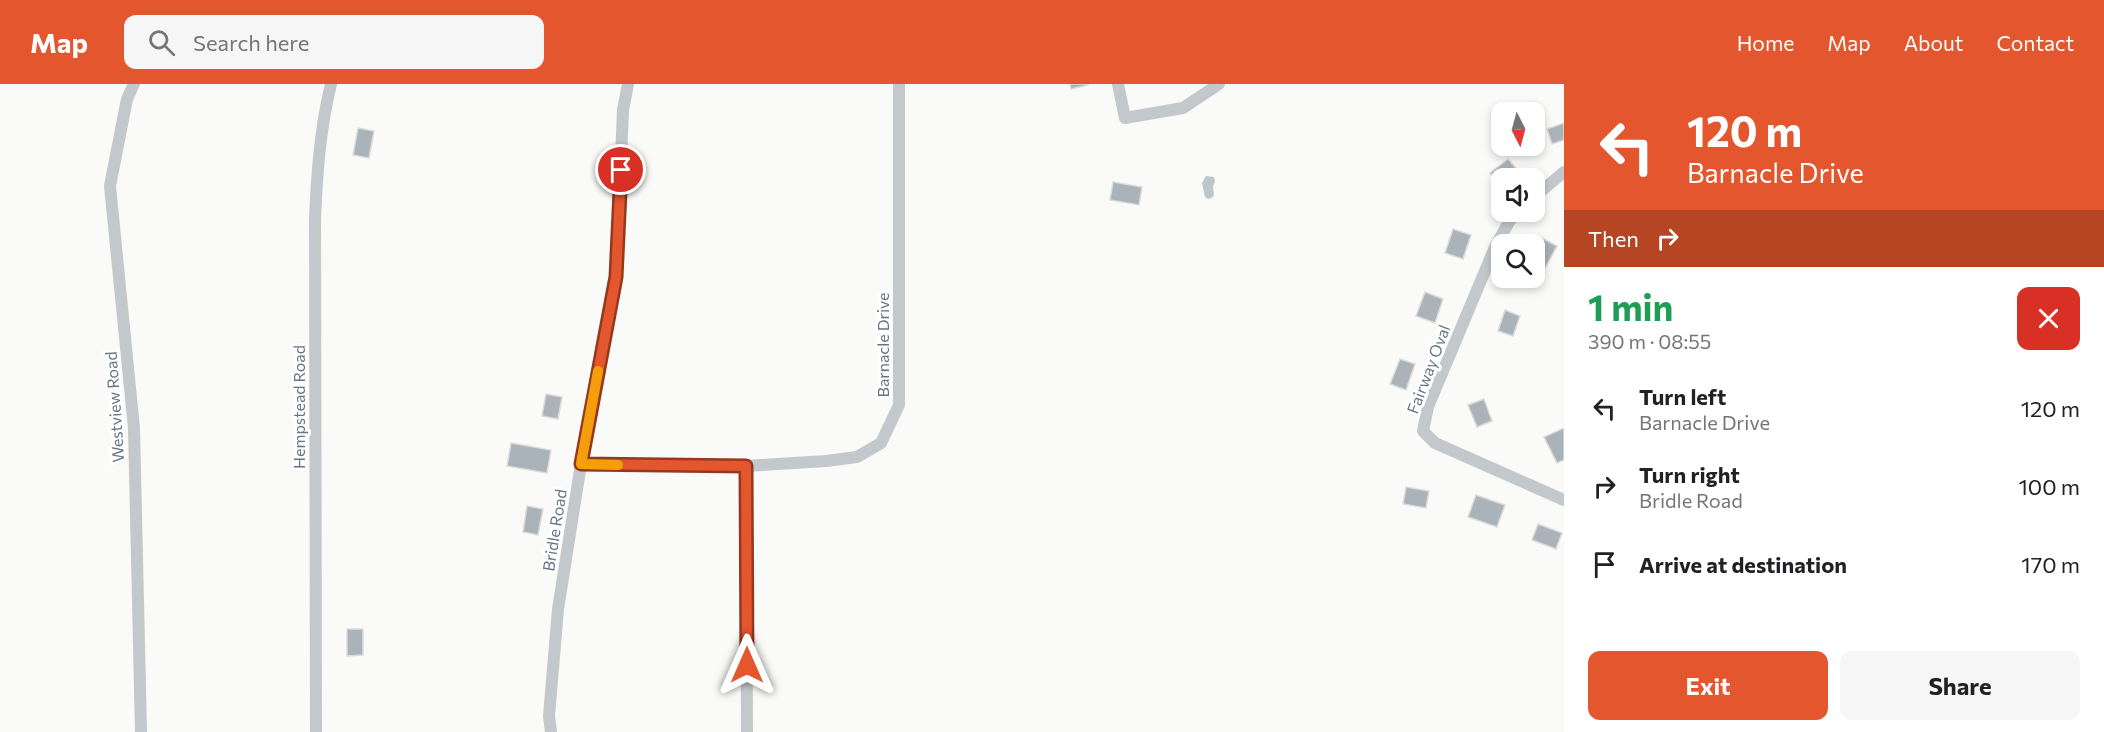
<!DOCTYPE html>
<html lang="en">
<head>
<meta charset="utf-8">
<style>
  body { margin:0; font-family:Commissioner,sans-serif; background:#f6f6f6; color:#202124; height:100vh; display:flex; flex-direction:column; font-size:22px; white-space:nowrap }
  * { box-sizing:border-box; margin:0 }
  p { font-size:20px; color:#757577 }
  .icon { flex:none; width:33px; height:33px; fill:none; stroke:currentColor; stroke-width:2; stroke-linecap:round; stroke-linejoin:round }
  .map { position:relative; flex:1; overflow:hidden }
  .panel { display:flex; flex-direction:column; background:#fff; width:540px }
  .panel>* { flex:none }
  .hud { background:#e4572e; color:#fff; overflow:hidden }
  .needle { width:39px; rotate:174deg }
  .controls { position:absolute; left:1491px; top:18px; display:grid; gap:12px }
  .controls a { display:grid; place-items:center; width:54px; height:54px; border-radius:12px; background:#fff; box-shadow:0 3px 9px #0003; font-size:30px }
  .pin { position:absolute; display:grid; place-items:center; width:51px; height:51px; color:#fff; margin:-26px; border:3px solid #fff; border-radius:50%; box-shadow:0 2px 6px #0007 }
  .me { position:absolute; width:66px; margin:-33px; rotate:0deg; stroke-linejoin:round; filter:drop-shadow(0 0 4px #0008) }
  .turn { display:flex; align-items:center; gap:21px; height:126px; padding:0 24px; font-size:27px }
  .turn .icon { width:78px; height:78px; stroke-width:2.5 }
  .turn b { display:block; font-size:42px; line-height:51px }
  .then { display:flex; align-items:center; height:57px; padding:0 24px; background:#0003; gap:12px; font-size:22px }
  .round { display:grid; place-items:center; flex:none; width:63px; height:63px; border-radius:12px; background:#f6f6f6 }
  .head { display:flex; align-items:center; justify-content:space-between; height:102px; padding:0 24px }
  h1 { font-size:36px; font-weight:700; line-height:45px; color:#1e9e55 }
  .primary-button { display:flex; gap:12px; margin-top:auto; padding:12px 24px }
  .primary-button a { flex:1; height:69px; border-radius:12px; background:#e4572e; color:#fff; font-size:24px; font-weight:700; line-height:69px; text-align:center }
  .primary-button a+a { background:#f6f6f6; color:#202124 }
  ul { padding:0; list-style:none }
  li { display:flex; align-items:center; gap:18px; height:78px; padding:0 24px }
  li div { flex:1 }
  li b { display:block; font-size:22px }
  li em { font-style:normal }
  header { display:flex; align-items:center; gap:36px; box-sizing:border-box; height:84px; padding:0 30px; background:#e4572e; color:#fff }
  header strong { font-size:28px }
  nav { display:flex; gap:33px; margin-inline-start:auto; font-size:21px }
  .search { width:420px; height:54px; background:#f6f6f6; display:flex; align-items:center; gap:15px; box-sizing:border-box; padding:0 21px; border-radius:12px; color:#757577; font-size:22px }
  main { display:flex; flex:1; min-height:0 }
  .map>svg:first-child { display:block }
  .water { fill:#bbc7cb }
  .building { fill:#aab3b9; stroke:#dcdcda; stroke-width:1.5 }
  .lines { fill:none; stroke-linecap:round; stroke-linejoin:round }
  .street { stroke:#c3c8cc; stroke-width:12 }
  .route-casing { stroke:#94391e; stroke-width:15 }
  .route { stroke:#e4572e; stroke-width:10 }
  .slow { stroke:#f59e0b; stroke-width:10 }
  .labels { text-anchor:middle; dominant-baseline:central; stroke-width:6; stroke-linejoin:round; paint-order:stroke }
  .street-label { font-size:16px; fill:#657683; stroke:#fff }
</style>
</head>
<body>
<header>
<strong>Map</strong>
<div class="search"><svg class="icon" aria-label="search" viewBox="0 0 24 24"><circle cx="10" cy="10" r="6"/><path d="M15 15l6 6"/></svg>Search here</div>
<nav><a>Home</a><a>Map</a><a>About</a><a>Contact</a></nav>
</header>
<main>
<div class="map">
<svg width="1564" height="648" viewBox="0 0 1564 648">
  <rect width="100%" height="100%" fill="#fafaf8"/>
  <!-- water -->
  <polygon class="water" points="1206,92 1214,93 1215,98 1213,102 1214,111 1212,114 1208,115 1205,113 1202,99"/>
  <!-- building -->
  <g class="building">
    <polygon points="1070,0 1087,0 1088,1 1071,5"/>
    <polygon points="1564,39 1564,56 1552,60 1547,45"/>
    <polygon points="358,44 374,47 369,74 353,71"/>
    <polygon points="1508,75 1520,89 1514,94 1502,94 1502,103 1490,89"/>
    <polygon points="1113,98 1142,103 1139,121 1110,116"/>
    <polygon points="1453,145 1471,151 1463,175 1445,169"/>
    <polygon points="1538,152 1557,162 1543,188 1534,184 1534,160"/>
    <polygon points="1425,208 1443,215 1435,239 1416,232"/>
    <polygon points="1505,226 1520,232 1513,252 1498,247"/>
    <polygon points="1400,275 1415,280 1406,306 1390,300"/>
    <polygon points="546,310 562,313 558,335 542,332"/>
    <polygon points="1484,315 1492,337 1477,343 1468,321"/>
    <polygon points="1564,344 1564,376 1557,379 1544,353"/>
    <polygon points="511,359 551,366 547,389 507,382"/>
    <polygon points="1406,403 1429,407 1426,424 1403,420"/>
    <polygon points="1476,411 1505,421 1497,443 1468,433"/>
    <polygon points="527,422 543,425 538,451 523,448"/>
    <polygon points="1538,440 1562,449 1556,465 1532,456"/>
    <polygon points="347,545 363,545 363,571 347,572"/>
  </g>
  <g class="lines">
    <!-- street -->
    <g class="street">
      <polyline points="134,0 127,15 110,102 134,344 141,648"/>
      <polyline points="1118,0 1125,34 1183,24 1219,0"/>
      <polyline points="1534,113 1564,88"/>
      <polyline points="1519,128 1510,136 1495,163 1428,323 1423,347 1435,359 1564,416"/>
      <polyline points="581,380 746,382 826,377 857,373 881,359 899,321 899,0"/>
      <polyline points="746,382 747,648"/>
      <path d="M 316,648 L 315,135 C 317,89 320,45 331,0"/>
      <polyline points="551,648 549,632 558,525 581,380 616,193 623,26 628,0"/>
    </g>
  </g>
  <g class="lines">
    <!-- route casing -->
    <g class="route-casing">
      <polyline id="route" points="621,86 616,193 581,380 746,382 747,581"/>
    </g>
    <!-- route -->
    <use href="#route" class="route"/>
    <!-- slow -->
    <polyline class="slow" points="598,287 581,380 618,381"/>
  </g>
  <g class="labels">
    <!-- street labels -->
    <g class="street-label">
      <text transform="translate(882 261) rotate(-90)">Barnacle Drive</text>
      <text transform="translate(1428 285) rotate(-69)">Fairway Oval</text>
      <text transform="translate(114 323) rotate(-94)">Westview Road</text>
      <text transform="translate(298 323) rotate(-90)">Hempstead Road</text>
      <text transform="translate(554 446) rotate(-81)">Bridle Road</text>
    </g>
  </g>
</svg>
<div class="controls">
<a><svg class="needle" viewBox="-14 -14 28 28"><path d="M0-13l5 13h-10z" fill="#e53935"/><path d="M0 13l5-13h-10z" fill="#757577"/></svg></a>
<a><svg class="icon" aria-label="sound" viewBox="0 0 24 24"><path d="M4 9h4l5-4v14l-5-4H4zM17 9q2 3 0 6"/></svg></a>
<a><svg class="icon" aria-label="search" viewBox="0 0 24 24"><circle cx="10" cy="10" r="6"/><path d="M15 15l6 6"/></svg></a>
</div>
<div class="pin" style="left:621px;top:86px;background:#d93025"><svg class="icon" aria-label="arrive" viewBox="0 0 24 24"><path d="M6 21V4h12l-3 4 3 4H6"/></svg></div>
<svg class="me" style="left:747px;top:581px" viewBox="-20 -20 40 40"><path d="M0-17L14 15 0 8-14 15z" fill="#e4572e" stroke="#fff" stroke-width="4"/></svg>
</div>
<section class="panel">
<div class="hud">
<div class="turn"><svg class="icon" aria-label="left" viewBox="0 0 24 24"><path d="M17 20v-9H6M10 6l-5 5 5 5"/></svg><div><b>120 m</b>Barnacle Drive</div></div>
<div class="then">Then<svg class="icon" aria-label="right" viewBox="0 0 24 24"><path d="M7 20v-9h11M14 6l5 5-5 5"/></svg></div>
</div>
<div class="head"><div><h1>1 min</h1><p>390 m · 08:55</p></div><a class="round" style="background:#d93025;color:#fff"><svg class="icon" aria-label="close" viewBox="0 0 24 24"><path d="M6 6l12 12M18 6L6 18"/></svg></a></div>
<ul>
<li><svg class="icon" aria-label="left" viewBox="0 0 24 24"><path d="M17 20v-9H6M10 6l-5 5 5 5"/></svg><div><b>Turn left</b><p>Barnacle Drive</p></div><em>120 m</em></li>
<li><svg class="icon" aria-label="right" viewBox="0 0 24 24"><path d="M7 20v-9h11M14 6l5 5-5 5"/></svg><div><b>Turn right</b><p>Bridle Road</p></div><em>100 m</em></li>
<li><svg class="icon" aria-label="arrive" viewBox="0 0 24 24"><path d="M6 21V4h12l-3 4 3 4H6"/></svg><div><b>Arrive at destination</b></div><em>170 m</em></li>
</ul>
<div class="primary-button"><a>Exit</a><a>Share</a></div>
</section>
</main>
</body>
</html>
